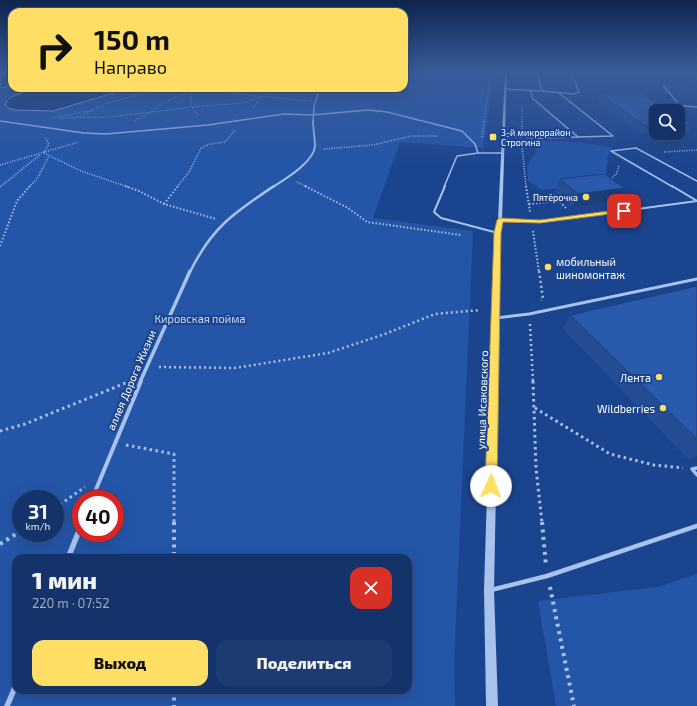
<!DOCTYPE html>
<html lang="ru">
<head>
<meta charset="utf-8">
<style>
  body { margin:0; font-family:"Exo 2",sans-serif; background:#1d3b70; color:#f1f3f6; height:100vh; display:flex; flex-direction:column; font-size:15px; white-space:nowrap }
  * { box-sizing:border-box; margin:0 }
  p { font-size:13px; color:#9daac1 }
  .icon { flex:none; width:22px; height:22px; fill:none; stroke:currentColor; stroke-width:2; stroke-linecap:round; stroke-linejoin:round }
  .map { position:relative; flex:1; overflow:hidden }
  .side { position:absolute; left:12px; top:554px; width:400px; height:140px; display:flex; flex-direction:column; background:#14336a; border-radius:12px; box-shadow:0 4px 16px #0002,0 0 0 1px #334e7e }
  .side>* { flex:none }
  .top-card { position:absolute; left:8px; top:8px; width:400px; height:84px; border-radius:12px; box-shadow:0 4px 16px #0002,0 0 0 1px #334e7e; background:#ffde65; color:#111; overflow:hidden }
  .tools { position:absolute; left:649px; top:104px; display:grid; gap:8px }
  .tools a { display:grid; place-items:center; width:36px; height:36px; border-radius:8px; background:#14336a; box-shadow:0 4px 16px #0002,0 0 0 1px #334e7e; font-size:20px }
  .speed { position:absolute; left:12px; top:490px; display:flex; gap:8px; font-size:20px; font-weight:700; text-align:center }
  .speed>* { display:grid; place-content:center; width:52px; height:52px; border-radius:50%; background:#14336a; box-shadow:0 4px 16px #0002,0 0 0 1px #334e7e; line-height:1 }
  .speed small { font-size:10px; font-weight:400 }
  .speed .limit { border:6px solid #d22; background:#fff; color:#111 }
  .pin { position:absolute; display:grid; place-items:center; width:34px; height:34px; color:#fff; margin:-17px; border-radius:8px; box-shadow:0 2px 6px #0006 }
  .me { position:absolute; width:44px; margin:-22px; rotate:2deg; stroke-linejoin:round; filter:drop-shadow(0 0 3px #0008) }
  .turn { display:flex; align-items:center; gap:14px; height:84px; padding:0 20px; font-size:18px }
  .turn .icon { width:52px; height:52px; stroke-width:2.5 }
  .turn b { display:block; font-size:28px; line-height:34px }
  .round { display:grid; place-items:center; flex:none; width:42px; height:42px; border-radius:12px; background:#1d3b70 }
  .summary { display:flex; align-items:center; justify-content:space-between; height:68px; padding:0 20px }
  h1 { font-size:24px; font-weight:800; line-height:30px }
  .primary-button { display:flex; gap:8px; margin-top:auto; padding:8px 20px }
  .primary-button a { flex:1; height:46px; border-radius:12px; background:#ffde65; color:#111; font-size:16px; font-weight:800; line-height:46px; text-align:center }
  .primary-button a+a { background:#1d3b70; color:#f1f3f6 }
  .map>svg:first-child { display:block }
  .green { fill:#2455a7; fill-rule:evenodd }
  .water { fill:#12316c; stroke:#9bbcf0 }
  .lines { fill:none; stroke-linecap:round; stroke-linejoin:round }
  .path-far5 { stroke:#a8c2ee; stroke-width:1; stroke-dasharray:1 1.5; stroke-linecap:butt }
  .path-far4 { stroke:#a8c2ee; stroke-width:1.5; stroke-dasharray:1 1.5; stroke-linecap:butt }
  .path-far3 { stroke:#a8c2ee; stroke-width:2; stroke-dasharray:1.5 2; stroke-linecap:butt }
  .path-far2 { stroke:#a8c2ee; stroke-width:2.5; stroke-dasharray:2 3; stroke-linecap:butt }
  .path-far1 { stroke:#a8c2ee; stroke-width:3; stroke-dasharray:2.5 3.5; stroke-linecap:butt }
  .path { stroke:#a8c2ee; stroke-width:4; stroke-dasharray:3 4.5; stroke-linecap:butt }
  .service-far4 { stroke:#a8c2ee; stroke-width:1.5 }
  .service-far3 { stroke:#a8c2ee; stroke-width:2 }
  .service-far2 { stroke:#a8c2ee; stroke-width:3 }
  .service-far1 { stroke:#a8c2ee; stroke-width:3.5 }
  .service { stroke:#a8c2ee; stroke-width:4.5 }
  .pedestrian-far5 { stroke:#a8c2ee; stroke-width:1.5 }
  .pedestrian-far4 { stroke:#a8c2ee; stroke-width:2 }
  .pedestrian-far3 { stroke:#a8c2ee; stroke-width:2.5 }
  .pedestrian-far2 { stroke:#a8c2ee; stroke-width:3.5 }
  .pedestrian-far1 { stroke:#a8c2ee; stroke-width:4 }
  .pedestrian { stroke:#a8c2ee; stroke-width:5.5 }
  .tertiary { fill:#a8c2ee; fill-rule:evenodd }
  .wall { fill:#244d94 }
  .shaded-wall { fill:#1d3f78 }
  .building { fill:#2a5aac; stroke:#1d3f78 }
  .route { fill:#ffde65; stroke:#a69042 }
  .poi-dot { fill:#ffde65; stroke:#1b448e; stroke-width:1.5 }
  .labels { text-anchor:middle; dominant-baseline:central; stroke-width:4; stroke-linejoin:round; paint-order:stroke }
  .far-poi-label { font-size:9px; fill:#fff; stroke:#1b448e; text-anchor:start }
  .poi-label { font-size:11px; fill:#fff; stroke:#1b448e; text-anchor:end }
  .park-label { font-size:11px; fill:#cedefa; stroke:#1b448e }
  .street-label { font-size:11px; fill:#fff; stroke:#1b448e }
</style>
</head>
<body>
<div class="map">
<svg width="697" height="706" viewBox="0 0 697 706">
  <rect width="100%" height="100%" fill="#1b448e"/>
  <!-- green -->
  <g class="green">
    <path d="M 404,71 L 495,71 L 483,148 L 400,142 L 373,218 L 473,231 L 454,666 L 455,706 L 0,706 L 0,88 L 12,86 L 12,88 L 40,88 L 24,92 L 8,108 L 28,111 L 53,111 L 130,88 L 404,88 ZM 21,499 L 55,499 L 55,533 L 21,533 ZM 81,499 L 115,499 L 115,533 L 81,533 ZM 16,558 L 408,558 L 408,690 L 16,690 Z"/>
    <path d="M 527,141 C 556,140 583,143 612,147 L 608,154 L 606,177 L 560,188 L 542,190 L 528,181 L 527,166 L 537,151 Z"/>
    <polygon points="697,574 697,706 556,706 538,601 658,587"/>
  </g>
  <!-- water -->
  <g class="water">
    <polygon points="0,71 12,71 12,86 0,88"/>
    <polygon points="40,88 130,88 53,111 15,110 8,108 6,106 6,102 11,97 24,92"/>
  </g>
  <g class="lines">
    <!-- path-far5 -->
    <g class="path-far5">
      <polyline points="180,88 307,101"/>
      <polyline points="190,91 192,107 199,116"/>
      <polyline points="522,106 522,122"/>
      <polyline points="253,108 261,97 272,88"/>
      <polyline points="78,117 107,103 164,88"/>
      <polyline points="52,118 93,110"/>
      <polyline points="60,118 110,117 192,107 243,103 261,97"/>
      <polyline points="134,121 151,112 164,102 199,88"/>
      <polyline points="484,122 491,71"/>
    </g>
    <!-- path-far4 -->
    <g class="path-far4">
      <polyline points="522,121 522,129"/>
      <polyline points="482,137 484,121"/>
      <polyline points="522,146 526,187"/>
      <polyline points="324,149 373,145 411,136 438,136"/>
      <polyline points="44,152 49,144 45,137"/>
      <polyline points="664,152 697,150"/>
      <polyline points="44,153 81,171 128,187"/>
      <polyline points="0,165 79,142"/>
      <polyline points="609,181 617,173 619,165"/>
      <polyline points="297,182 307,187"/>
      <polyline points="0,187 40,155"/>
      <polyline points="29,187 37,179 49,156"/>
      <polyline points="177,187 189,172 201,148 210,144 225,142 235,130"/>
    </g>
    <!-- path-far3 -->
    <g class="path-far3">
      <polyline points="125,186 139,191 164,204 216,219"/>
      <polyline points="305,186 348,208 367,222 461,235"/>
      <polyline points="526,186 530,212"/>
      <polyline points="619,194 628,200"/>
      <polyline points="164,204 178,186"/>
      <polyline points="529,204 559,201 567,209"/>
      <polyline points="533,231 539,272"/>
      <polyline points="0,246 17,201 30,186"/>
    </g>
    <!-- path-far2 -->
    <g class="path-far2">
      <polyline points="539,271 543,299 541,300"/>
      <polyline points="530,324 533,382"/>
      <polyline points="159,367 235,368 328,353 385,334 435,314 480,310"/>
    </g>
    <!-- path-far1 -->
    <g class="path-far1">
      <polyline points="533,381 536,468 542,523"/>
      <polyline points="535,408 610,454 654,465 683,468"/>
      <polyline points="0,431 25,424 128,382"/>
      <polyline points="126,445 174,454 174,523"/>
      <polyline points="55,508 85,487"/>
    </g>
    <!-- path -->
    <g class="path">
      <polyline points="174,522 174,558"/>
      <polyline points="542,522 546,566"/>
      <polyline points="0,544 21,531"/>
      <polyline points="550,587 574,706"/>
      <polyline points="174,690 174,706"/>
    </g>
    <!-- service-far4 -->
    <g class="service-far4">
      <polyline points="661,83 677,102"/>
      <polyline points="505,89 542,91 537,71"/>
      <polyline points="531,91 532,98 578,137 613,136 559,93"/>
      <polyline points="542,91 574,94 579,92 571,71"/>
      <polyline points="673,105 697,107"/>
      <polyline points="0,121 84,133 106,134 208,125 284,114 312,115 368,110 387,112 462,131 475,144 478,153"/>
      <polyline points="504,136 536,138 578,137"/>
      <polyline points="444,187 457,156 478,153 503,153"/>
      <polyline points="673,187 611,151 636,148 697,181"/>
    </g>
    <!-- service-far3 -->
    <g class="service-far3">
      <polyline points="445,186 434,212 441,218 498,233"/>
      <polyline points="672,186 697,201"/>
      <polyline points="500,220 541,222 697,201"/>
    </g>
    <!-- service-far2 -->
    <polyline class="service-far2" points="496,318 529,314 697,279"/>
    <!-- service-far1 -->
    <polyline class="service-far1" points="697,468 692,469 697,475"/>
    <!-- service -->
    <polyline class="service" points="491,590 547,576 697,526"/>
    <!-- pedestrian-far5 -->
    <polyline class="pedestrian-far5" points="313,122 314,106 320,88"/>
    <!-- pedestrian-far4 -->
    <path class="pedestrian-far4" d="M 273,187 C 285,179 314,162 315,146 C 315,138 313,129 313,121"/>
    <!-- pedestrian-far3 -->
    <path class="pedestrian-far3" d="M 190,272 C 212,227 234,213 274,186"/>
    <!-- pedestrian-far2 -->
    <polyline class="pedestrian-far2" points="140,382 190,271"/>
    <!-- pedestrian-far1 -->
    <polyline class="pedestrian-far1" points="92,499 141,381"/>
    <!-- pedestrian -->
    <g class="pedestrian">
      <polyline points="68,558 81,526"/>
      <polyline points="7,706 16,685"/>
    </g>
    <!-- tertiary -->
    <polygon class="tertiary" points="505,71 507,71 502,220 501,233 494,590 498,706 486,706 484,590 495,233 498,220"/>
  </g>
  <!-- wall -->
  <g class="wall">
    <polygon points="614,71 697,71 697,82 693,90 669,89 664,84 662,88 622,85"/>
    <polygon points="599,93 656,111 656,133 675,133 641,134 596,101"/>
    <polygon points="678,116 692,125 688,133 678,133"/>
    <polygon points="560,179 618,201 573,207 555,192"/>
    <polygon points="697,286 697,459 690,461 563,329 570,315"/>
  </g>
  <!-- shaded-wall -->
  <g class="shaded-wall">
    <polygon points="624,188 618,201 573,207 578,194"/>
    <polygon points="697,456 697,459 690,461"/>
  </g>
  <!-- building -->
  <g class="building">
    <polygon points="599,93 640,93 669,111 656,111 656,125 645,126"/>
    <polygon points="678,116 692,125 678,125"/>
    <polygon points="604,174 624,188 578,194 560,179"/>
    <polygon points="697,286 697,439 570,315"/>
  </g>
  <!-- sky -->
  <linearGradient id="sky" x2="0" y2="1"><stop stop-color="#0f254e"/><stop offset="0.42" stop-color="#395c9b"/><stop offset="1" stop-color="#395c9b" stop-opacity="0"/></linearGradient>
  <rect width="697" height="169" fill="url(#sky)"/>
  <!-- route -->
  <polygon class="route" points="624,209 627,211 626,212 540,223 503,222 501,233 497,486 495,490 491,492 487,490 485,486 494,233 497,220 500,218 540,220"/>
  <!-- markers -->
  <g class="poi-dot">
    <rect x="489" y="133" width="8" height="8" rx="2"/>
    <circle cx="586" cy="197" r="4"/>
    <circle cx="548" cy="267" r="4"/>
    <circle cx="659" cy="377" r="4"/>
    <circle cx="663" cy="408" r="4"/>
  </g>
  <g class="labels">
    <!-- far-poi labels -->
    <g class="far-poi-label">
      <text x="501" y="132">3-й микрорайон<tspan x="501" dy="10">Строгина</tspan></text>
      <text x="578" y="197" text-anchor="end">Пятёрочка</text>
    </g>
    <!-- poi labels -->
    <g class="poi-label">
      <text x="556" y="261" text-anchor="start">мобильный<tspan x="556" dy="13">шиномонтаж</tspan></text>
      <text x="651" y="377">Лента</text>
      <text x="655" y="408">Wildberries</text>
    </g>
    <!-- park labels -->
    <g class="park-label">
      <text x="200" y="318">Кировская пойма</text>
    </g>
    <!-- street labels -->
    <g class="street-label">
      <text transform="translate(131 380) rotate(-67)">аллея Дорога Жизни</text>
      <text transform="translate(482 400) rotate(-88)">улица Исаковского</text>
    </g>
  </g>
</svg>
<div class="tools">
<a><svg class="icon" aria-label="search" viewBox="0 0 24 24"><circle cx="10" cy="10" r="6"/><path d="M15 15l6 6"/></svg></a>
</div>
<div class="speed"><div>31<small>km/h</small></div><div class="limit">40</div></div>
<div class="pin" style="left:624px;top:211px;background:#d93025"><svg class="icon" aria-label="arrive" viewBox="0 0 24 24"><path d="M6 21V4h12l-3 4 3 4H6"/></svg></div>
<svg class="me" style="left:491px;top:486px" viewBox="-20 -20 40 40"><circle r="19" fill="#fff"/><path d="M0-13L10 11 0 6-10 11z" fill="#ffde65"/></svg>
<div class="top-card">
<div class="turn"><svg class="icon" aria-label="right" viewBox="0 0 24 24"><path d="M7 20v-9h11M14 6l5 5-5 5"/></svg><div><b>150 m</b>Направо</div></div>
</div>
<section class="side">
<div class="summary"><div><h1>1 мин</h1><p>220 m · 07:52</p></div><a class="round" style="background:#d93025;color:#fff"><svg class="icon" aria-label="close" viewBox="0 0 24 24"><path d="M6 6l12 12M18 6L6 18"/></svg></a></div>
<div class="primary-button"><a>Выход</a><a>Поделиться</a></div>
</section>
</div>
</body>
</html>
